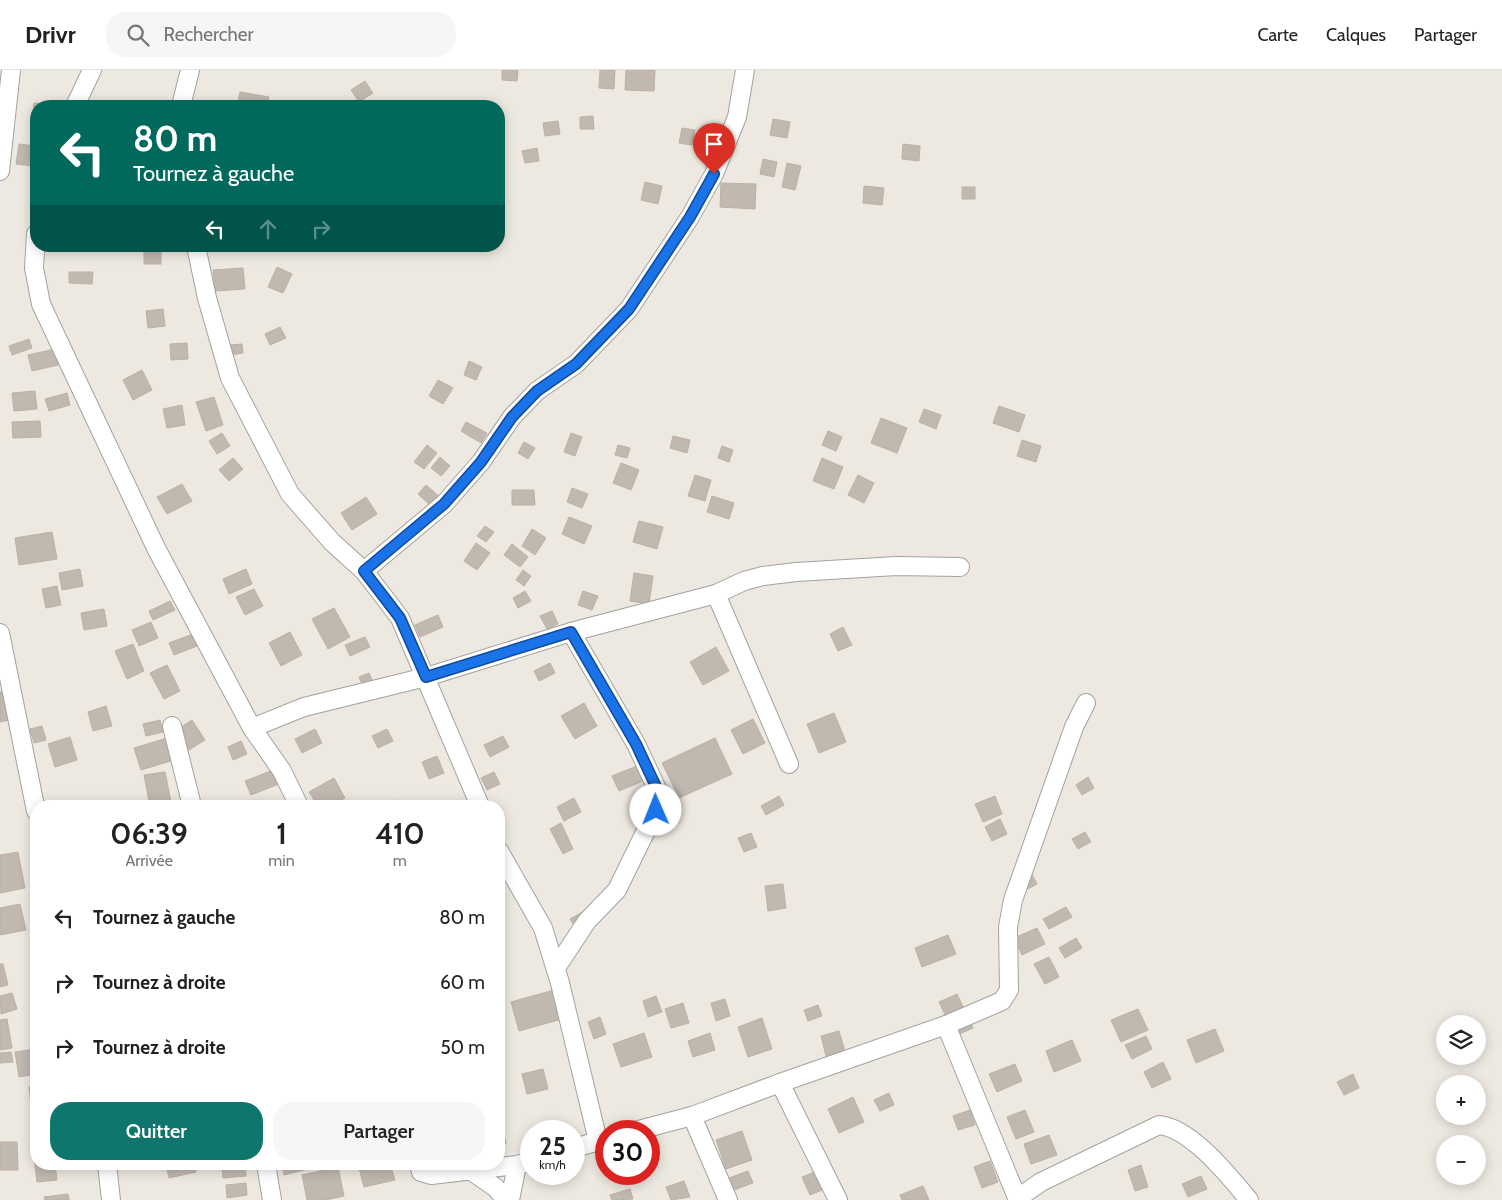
<!DOCTYPE html>
<html lang="fr">
<head>
<meta charset="utf-8">
<style>
  body { margin:0; font-family:Cabin,sans-serif; background:#f6f6f6; color:#222; height:100vh; display:flex; flex-direction:column; font-size:19px; white-space:nowrap }
  * { box-sizing:border-box; margin:0 }
  p { font-size:16px; color:#767676 }
  .icon { flex:none; width:28px; height:28px; fill:none; stroke:currentColor; stroke-width:2; stroke-linecap:round; stroke-linejoin:round }
  .map { position:relative; flex:1; overflow:hidden }
  .panel { position:absolute; left:30px; top:730px; width:475px; height:370px; display:flex; flex-direction:column; background:#fff; border-radius:20px; box-shadow:0 2px 12px #0003 }
  .panel>* { flex:none }
  .hud { position:absolute; left:30px; top:30px; width:475px; height:152px; border-radius:20px; box-shadow:0 2px 12px #0003; background:#00695c; color:#fff; overflow:hidden }
  .controls { position:absolute; left:1436px; top:945px; display:grid; gap:10px }
  .controls a { display:grid; place-items:center; width:50px; height:50px; border-radius:50%; background:#fff; box-shadow:0 2px 12px #0003; font-size:25px }
  .speed { position:absolute; left:520px; top:1050px; display:flex; gap:10px; font-size:25px; font-weight:700; text-align:center }
  .speed>* { display:grid; place-content:center; width:65px; height:65px; border-radius:50%; background:#fff; box-shadow:0 2px 12px #0003; line-height:1 }
  .speed small { font-size:12px; font-weight:400 }
  .speed .limit { border:8px solid #d22; background:#fff; color:#111 }
  .pin { position:absolute; display:grid; place-items:center; width:42px; height:42px; color:#fff; margin:-51px -21px; border-radius:50% 50% 50% 0; rotate:-45deg; box-shadow:0 0 5px #0007 }
  .pin .icon { rotate:45deg }
  .me { position:absolute; width:55px; margin:-28px; rotate:359deg; stroke-linejoin:round; filter:drop-shadow(0 0 4px #0008) }
  .turn { display:flex; align-items:center; gap:18px; height:105px; padding:0 20px; font-size:22px }
  .turn .icon { width:65px; height:65px; stroke-width:2.5 }
  .turn b { display:block; font-size:35px; line-height:42px }
  .lanes { display:flex; align-items:center; height:48px; padding:0 20px; background:#0003; justify-content:center; gap:25px; direction:ltr }
  .lanes .off { opacity:.35 }
  .eta { display:flex; justify-content:space-evenly; align-items:center; height:85px; text-align:center }
  .eta b { font-size:30px; font-weight:600; line-height:35px }
  .action { display:flex; gap:10px; margin-top:auto; padding:10px 20px }
  .action a { flex:1; height:58px; border-radius:20px; background:#0f766e; color:#fff; font-size:20px; font-weight:600; line-height:58px; text-align:center }
  .action a+a { background:#f6f6f6; color:#222 }
  ul { padding:0; list-style:none }
  li { display:flex; align-items:center; gap:15px; height:65px; padding:0 20px }
  li div { flex:1 }
  li b { display:block; font-size:19px }
  li em { font-style:normal }
  header { display:flex; align-items:center; gap:30px; box-sizing:border-box; height:70px; padding:0 25px; background:#fff; border-bottom:1px solid #e0e0e0 }
  header strong { font-size:24px }
  nav { display:flex; gap:28px; margin-inline-start:auto; font-size:18px }
  .search { width:350px; height:45px; background:#f6f6f6; display:flex; align-items:center; gap:12px; box-sizing:border-box; padding:0 18px; border-radius:20px; color:#767676; font-size:19px }
  .map>svg:first-child { display:block }
  .building { fill:#c1b8b0; stroke:#beafa3 }
  .lines { fill:none; stroke-linecap:round; stroke-linejoin:round }
  .street-casing { stroke:#a2a2a2; stroke-width:20 }
  .street { stroke:#fff; stroke-width:18 }
  .route-casing { stroke:#114b97; stroke-width:12 }
  .route { stroke:#1a73e8; stroke-width:9 }
</style>
</head>
<body>
<header>
<strong>Drivr</strong>
<div class="search"><svg class="icon" aria-label="search" viewBox="0 0 24 24"><circle cx="10" cy="10" r="6"/><path d="M15 15l6 6"/></svg>Rechercher</div>
<nav><a>Carte</a><a>Calques</a><a>Partager</a></nav>
</header>
<div class="map">
<svg width="1502" height="1130" viewBox="0 0 1502 1130">
  <rect width="100%" height="100%" fill="#ede9e0"/>
  <!-- building -->
  <g class="building">
    <polygon points="502,0 518,0 517,11 502,10"/>
    <polygon points="600,0 615,0 614,19 599,18"/>
    <polygon points="626,0 655,0 654,21 625,20"/>
    <polygon points="365,11 373,23 359,32 351,20"/>
    <polygon points="240,22 269,27 267,36 237,36"/>
    <polygon points="34,33 47,34 47,36 36,36 36,51 32,50"/>
    <polygon points="295,33 313,35 313,36 294,36"/>
    <polygon points="53,34 65,35 65,36 53,36"/>
    <polygon points="593,46 594,59 580,59 580,47"/>
    <polygon points="773,49 790,52 787,68 770,65"/>
    <polygon points="558,51 560,64 545,66 543,53"/>
    <polygon points="682,58 695,60 692,75 679,73"/>
    <polygon points="19,74 36,76 34,96 16,94"/>
    <polygon points="903,74 920,76 919,91 902,89"/>
    <polygon points="537,78 539,91 525,93 522,81"/>
    <polygon points="763,89 777,92 774,107 760,104"/>
    <polygon points="787,93 801,96 795,120 782,117"/>
    <polygon points="645,112 662,116 658,134 641,130"/>
    <polygon points="721,113 756,114 755,139 720,137"/>
    <polygon points="864,116 884,118 882,135 863,133"/>
    <rect x="962" y="117" width="13" height="12"/>
    <rect x="71" y="176" width="21" height="2"/>
    <rect x="144" y="176" width="17" height="18"/>
    <polygon points="277,197 292,204 283,223 268,217"/>
    <polygon points="243,198 245,219 215,221 213,200"/>
    <polygon points="69,202 93,202 92,214 69,213"/>
    <polygon points="163,239 165,256 148,258 146,241"/>
    <polygon points="280,257 286,268 270,275 265,264"/>
    <polygon points="29,269 32,278 12,285 9,276"/>
    <polygon points="187,273 188,289 171,290 170,274"/>
    <polygon points="242,274 243,283 231,285 230,275"/>
    <polygon points="55,279 58,295 32,301 28,285"/>
    <polygon points="469,291 482,297 476,310 464,305"/>
    <polygon points="142,300 152,320 133,330 123,310"/>
    <polygon points="438,310 453,318 443,334 429,326"/>
    <polygon points="35,321 37,339 14,341 12,323"/>
    <polygon points="67,323 70,335 49,341 45,329"/>
    <polygon points="214,327 223,355 206,361 196,332"/>
    <polygon points="182,335 185,355 167,358 163,339"/>
    <polygon points="999,336 1025,345 1019,362 993,353"/>
    <polygon points="924,339 941,345 936,359 919,352"/>
    <polygon points="881,348 907,358 897,383 871,373"/>
    <polygon points="40,351 41,367 13,368 12,352"/>
    <polygon points="466,352 487,363 481,373 461,361"/>
    <polygon points="828,361 842,367 836,381 822,375"/>
    <polygon points="222,363 230,376 217,384 209,371"/>
    <polygon points="571,363 582,367 575,386 564,382"/>
    <polygon points="673,366 690,370 687,383 670,378"/>
    <polygon points="1022,370 1041,376 1036,392 1017,386"/>
    <polygon points="524,372 535,378 528,389 518,383"/>
    <polygon points="427,375 437,383 424,399 414,392"/>
    <polygon points="618,375 630,378 627,388 615,385"/>
    <polygon points="722,376 733,380 729,392 718,388"/>
    <polygon points="440,387 450,396 441,406 431,398"/>
    <polygon points="233,388 243,399 229,411 219,400"/>
    <polygon points="822,388 843,397 834,419 813,411"/>
    <polygon points="621,393 639,400 631,420 613,413"/>
    <polygon points="695,405 711,410 705,431 688,426"/>
    <polygon points="858,405 874,413 864,433 848,425"/>
    <polygon points="182,414 192,431 167,444 157,427"/>
    <polygon points="426,415 440,427 431,436 418,424"/>
    <polygon points="572,418 588,424 582,438 567,432"/>
    <polygon points="512,420 534,420 535,435 512,435"/>
    <polygon points="712,426 734,433 729,449 707,442"/>
    <polygon points="366,427 377,444 352,460 341,443"/>
    <polygon points="569,447 592,456 584,474 562,464"/>
    <polygon points="639,451 663,457 657,479 633,472"/>
    <polygon points="485,456 494,462 486,472 477,466"/>
    <polygon points="532,459 546,468 535,485 522,476"/>
    <polygon points="52,462 57,489 19,495 15,468"/>
    <polygon points="476,473 490,483 477,500 464,491"/>
    <polygon points="512,474 528,487 520,497 504,485"/>
    <polygon points="80,499 83,516 62,520 59,503"/>
    <polygon points="246,499 252,514 229,524 223,509"/>
    <polygon points="523,500 531,506 524,516 516,510"/>
    <polygon points="634,503 653,506 649,534 630,531"/>
    <polygon points="57,516 61,535 46,538 42,519"/>
    <polygon points="254,519 263,536 245,545 236,527"/>
    <polygon points="525,521 531,531 518,538 513,528"/>
    <polygon points="583,521 598,526 592,540 578,535"/>
    <polygon points="170,531 175,540 153,550 149,541"/>
    <polygon points="334,538 350,567 328,579 312,549"/>
    <polygon points="104,539 107,556 84,560 81,543"/>
    <polygon points="552,541 558,554 547,559 540,546"/>
    <polygon points="438,545 443,557 420,567 415,555"/>
    <polygon points="151,552 158,568 139,576 132,560"/>
    <polygon points="843,557 852,575 838,581 830,564"/>
    <polygon points="290,562 302,585 281,596 269,573"/>
    <polygon points="193,564 197,576 174,585 169,573"/>
    <polygon points="365,567 370,577 350,586 345,575"/>
    <polygon points="133,574 144,601 127,609 115,581"/>
    <polygon points="716,577 729,601 703,615 690,592"/>
    <polygon points="550,593 555,603 539,611 534,601"/>
    <polygon points="167,595 180,621 164,629 150,603"/>
    <polygon points="369,603 373,612 363,616 359,607"/>
    <polygon points="5,621 10,650 0,652 0,622"/>
    <polygon points="584,633 597,656 575,669 561,646"/>
    <polygon points="106,636 112,656 93,661 88,642"/>
    <polygon points="834,643 846,672 819,683 807,654"/>
    <polygon points="753,649 765,673 743,684 731,660"/>
    <polygon points="160,650 163,662 146,666 143,654"/>
    <polygon points="192,650 205,670 189,680 176,660"/>
    <polygon points="42,656 46,670 34,673 30,659"/>
    <polygon points="315,659 322,673 302,683 295,669"/>
    <polygon points="387,659 393,671 378,678 372,666"/>
    <polygon points="503,666 509,677 490,687 484,675"/>
    <polygon points="70,667 77,690 55,697 48,674"/>
    <polygon points="167,668 174,690 141,700 134,678"/>
    <polygon points="715,668 732,704 679,728 662,693"/>
    <polygon points="241,671 247,684 233,690 228,677"/>
    <polygon points="437,686 444,703 429,709 422,692"/>
    <polygon points="637,696 643,711 619,721 612,706"/>
    <polygon points="273,700 279,714 251,725 245,711"/>
    <polygon points="165,702 171,732 150,736 144,705"/>
    <polygon points="494,702 500,714 487,720 481,708"/>
    <polygon points="1088,707 1094,718 1082,725 1076,715"/>
    <polygon points="334,708 345,728 331,736 318,736 309,722"/>
    <polygon points="779,726 784,735 766,745 761,736"/>
    <polygon points="995,726 1002,744 983,752 975,734"/>
    <polygon points="574,728 581,742 564,751 557,737"/>
    <polygon points="400,730 404,736 387,736"/>
    <polygon points="1000,749 1007,764 992,771 985,757"/>
    <polygon points="561,753 573,779 563,784 550,759"/>
    <polygon points="1085,762 1091,772 1078,779 1072,769"/>
    <polygon points="751,763 757,777 744,782 738,768"/>
    <polygon points="18,782 25,818 0,823 0,785"/>
    <polygon points="1030,801 1037,814 1020,823"/>
    <polygon points="783,814 786,838 768,841 765,816"/>
    <polygon points="20,834 26,860 0,865 0,838"/>
    <polygon points="1066,837 1072,847 1049,859 1043,849"/>
    <polygon points="588,839 577,860 570,849"/>
    <polygon points="1037,858 1045,874 1022,885 1014,868"/>
    <polygon points="948,865 956,884 922,897 915,878"/>
    <polygon points="1076,868 1082,878 1065,888 1059,878"/>
    <polygon points="1049,887 1059,907 1045,914 1034,894"/>
    <polygon points="0,894 3,894 8,915 0,917"/>
    <polygon points="554,920 562,949 519,961 511,932"/>
    <polygon points="12,923 17,939 1,944 0,926"/>
    <polygon points="957,924 973,958 955,966 939,932"/>
    <polygon points="656,926 662,942 648,947 643,931"/>
    <polygon points="725,929 730,946 716,951 711,933"/>
    <polygon points="683,933 689,953 671,958 665,939"/>
    <polygon points="818,935 822,946 808,951 804,940"/>
    <polygon points="1138,939 1148,960 1121,972 1111,950"/>
    <polygon points="600,947 606,964 594,969 588,952"/>
    <polygon points="762,948 772,979 748,987 738,957"/>
    <polygon points="7,949 12,978 0,980 0,950"/>
    <polygon points="1215,959 1224,981 1196,993 1187,970"/>
    <polygon points="36,960 36,976 33,976 32,961"/>
    <polygon points="839,961 846,985 827,990 821,966"/>
    <polygon points="644,963 652,987 621,997 613,974"/>
    <polygon points="710,963 715,980 693,987 688,971"/>
    <polygon points="1146,966 1152,979 1132,989 1125,975"/>
    <polygon points="1072,970 1081,991 1054,1002 1046,981"/>
    <polygon points="36,979 36,1004 19,1007 15,982"/>
    <polygon points="11,982 13,992 0,993 0,983"/>
    <polygon points="1163,992 1171,1009 1152,1018 1144,1002"/>
    <polygon points="1015,994 1022,1011 997,1022 989,1004"/>
    <polygon points="543,999 548,1019 527,1024 522,1004"/>
    <polygon points="1353,1004 1359,1018 1344,1025 1337,1012"/>
    <polygon points="36,1016 36,1043 32,1043 29,1017"/>
    <polygon points="889,1023 894,1035 880,1041 874,1030"/>
    <polygon points="853,1027 864,1052 839,1063 828,1039"/>
    <polygon points="970,1040 975,1055 958,1060 953,1046"/>
    <polygon points="1025,1040 1034,1062 1016,1069 1007,1047"/>
    <polygon points="501,1055 506,1073 499,1075 499,1056"/>
    <polygon points="742,1061 752,1090 726,1099 716,1070"/>
    <polygon points="1049,1065 1057,1085 1031,1094 1024,1074"/>
    <polygon points="0,1072 17,1072 18,1100 0,1100"/>
    <polygon points="34,1087 36,1087 36,1094 55,1094 57,1110 37,1112"/>
    <polygon points="990,1091 998,1112 982,1118 974,1097"/>
    <polygon points="166,1094 194,1094 196,1102 169,1108"/>
    <polygon points="245,1094 246,1106 223,1108 222,1096"/>
    <polygon points="282,1094 303,1094 304,1100 284,1105"/>
    <polygon points="358,1094 390,1094 395,1110 364,1117"/>
    <polygon points="1141,1095 1148,1117 1135,1121 1128,1100"/>
    <polygon points="338,1097 344,1126 325,1130 307,1130 302,1105"/>
    <polygon points="820,1100 827,1118 810,1125 802,1107"/>
    <polygon points="748,1101 753,1113 734,1120 729,1108"/>
    <polygon points="1201,1106 1207,1119 1188,1127 1182,1114"/>
    <polygon points="684,1111 690,1127 671,1130 666,1117"/>
    <polygon points="246,1113 247,1125 227,1128 226,1115"/>
    <polygon points="923,1116 929,1130 902,1130 900,1125"/>
    <polygon points="630,1119 633,1129 612,1130 610,1125"/>
    <polygon points="68,1124 69,1130 45,1130 44,1127"/>
  </g>
  <g class="lines">
    <!-- street casing -->
    <g class="street-casing">
      <g id="street">
        <polyline points="75,36 92,0"/>
        <polyline points="181,36 190,0"/>
        <polyline points="0,101 11,0"/>
        <polyline points="36,164 34,198 41,234 156,478 252,658 282,701 299,736"/>
        <polyline points="196,176 207,228 230,308 290,424 332,472 364,501 400,548 480,736"/>
        <polyline points="364,501 444,434 481,392 512,347 537,321 576,294 629,239 690,147 714,104 737,47 745,0"/>
        <polyline points="716,524 789,694"/>
        <polyline points="0,563 36,741"/>
        <polyline points="172,656 192,736"/>
        <polyline points="252,658 304,637 426,607 571,562 716,524 744,511 763,506 796,502 896,496 960,497"/>
        <polyline points="499,781 543,858 560,913 598,1071"/>
        <polyline points="556,898 587,851 617,820 656,740 658,721 636,674 571,562"/>
        <polyline points="946,955 1018,1130"/>
        <polyline points="780,1013 838,1130"/>
        <polyline points="692,1046 728,1130"/>
        <polyline points="635,1061 692,1046 780,1013 946,955 1002,931 1009,920 1008,857 1013,830 1074,657 1086,633"/>
        <polyline points="574,1078 606,1069"/>
        <polyline points="107,1094 111,1130"/>
        <polyline points="266,1094 272,1130"/>
        <polyline points="419,1094 421,1102 431,1105 517,1095 531,1091"/>
        <polyline points="470,1100 496,1118 506,1130"/>
        <path d="M 1018,1128 L 1041,1112 L 1159,1055 C 1191,1058 1229,1106 1249,1130"/>
        <polyline points="510,1130 517,1095"/>
      </g>
    </g>
    <!-- street -->
    <use href="#street" class="street"/>
  </g>
  <g class="lines">
    <!-- route casing -->
    <g class="route-casing">
      <polyline id="route" points="656,740 658,721 636,674 571,562 426,607 400,548 364,501 444,434 481,392 512,347 537,321 576,294 629,239 690,147 714,104"/>
    </g>
    <!-- route -->
    <use href="#route" class="route"/>
  </g>
</svg>
<div class="controls">
<a><svg class="icon" aria-label="layers" viewBox="0 0 24 24"><path d="M12 4l9 5-9 5-9-5zM3 14l9 5 9-5"/></svg></a>
<a>+</a>
<a>−</a>
</div>
<div class="speed"><div>25<small>km/h</small></div><div class="limit">30</div></div>
<div class="pin" style="left:714px;top:104px;background:#d93025"><svg class="icon" aria-label="arrive" viewBox="0 0 24 24"><path d="M6 21V4h12l-3 4 3 4H6"/></svg></div>
<svg class="me" style="left:656px;top:740px" viewBox="-20 -20 40 40"><circle r="19" fill="#fff"/><path d="M0-13L10 11 0 6-10 11z" fill="#1a73e8"/></svg>
<div class="hud">
<div class="turn"><svg class="icon" aria-label="left" viewBox="0 0 24 24"><path d="M17 20v-9H6M10 6l-5 5 5 5"/></svg><div><b>80 m</b>Tournez à gauche</div></div>
<div class="lanes"><svg class="icon" aria-label="left" viewBox="0 0 24 24"><path d="M17 20v-9H6M10 6l-5 5 5 5"/></svg><svg class="icon off" aria-label="ahead" viewBox="0 0 24 24"><path d="M12 20V5M6 11l6-6 6 6"/></svg><svg class="icon off" aria-label="right" viewBox="0 0 24 24"><path d="M7 20v-9h11M14 6l5 5-5 5"/></svg></div>
</div>
<section class="panel">
<div class="eta">
<div><b>06:39</b><p>Arrivée</p></div>
<div><b>1</b><p>min</p></div>
<div><b>410</b><p>m</p></div>
</div>
<ul>
<li><svg class="icon" aria-label="left" viewBox="0 0 24 24"><path d="M17 20v-9H6M10 6l-5 5 5 5"/></svg><div><b>Tournez à gauche</b></div><em>80 m</em></li>
<li><svg class="icon" aria-label="right" viewBox="0 0 24 24"><path d="M7 20v-9h11M14 6l5 5-5 5"/></svg><div><b>Tournez à droite</b></div><em>60 m</em></li>
<li><svg class="icon" aria-label="right" viewBox="0 0 24 24"><path d="M7 20v-9h11M14 6l5 5-5 5"/></svg><div><b>Tournez à droite</b></div><em>50 m</em></li>
</ul>
<div class="action"><a>Quitter</a><a>Partager</a></div>
</section>
</div>
</body>
</html>
